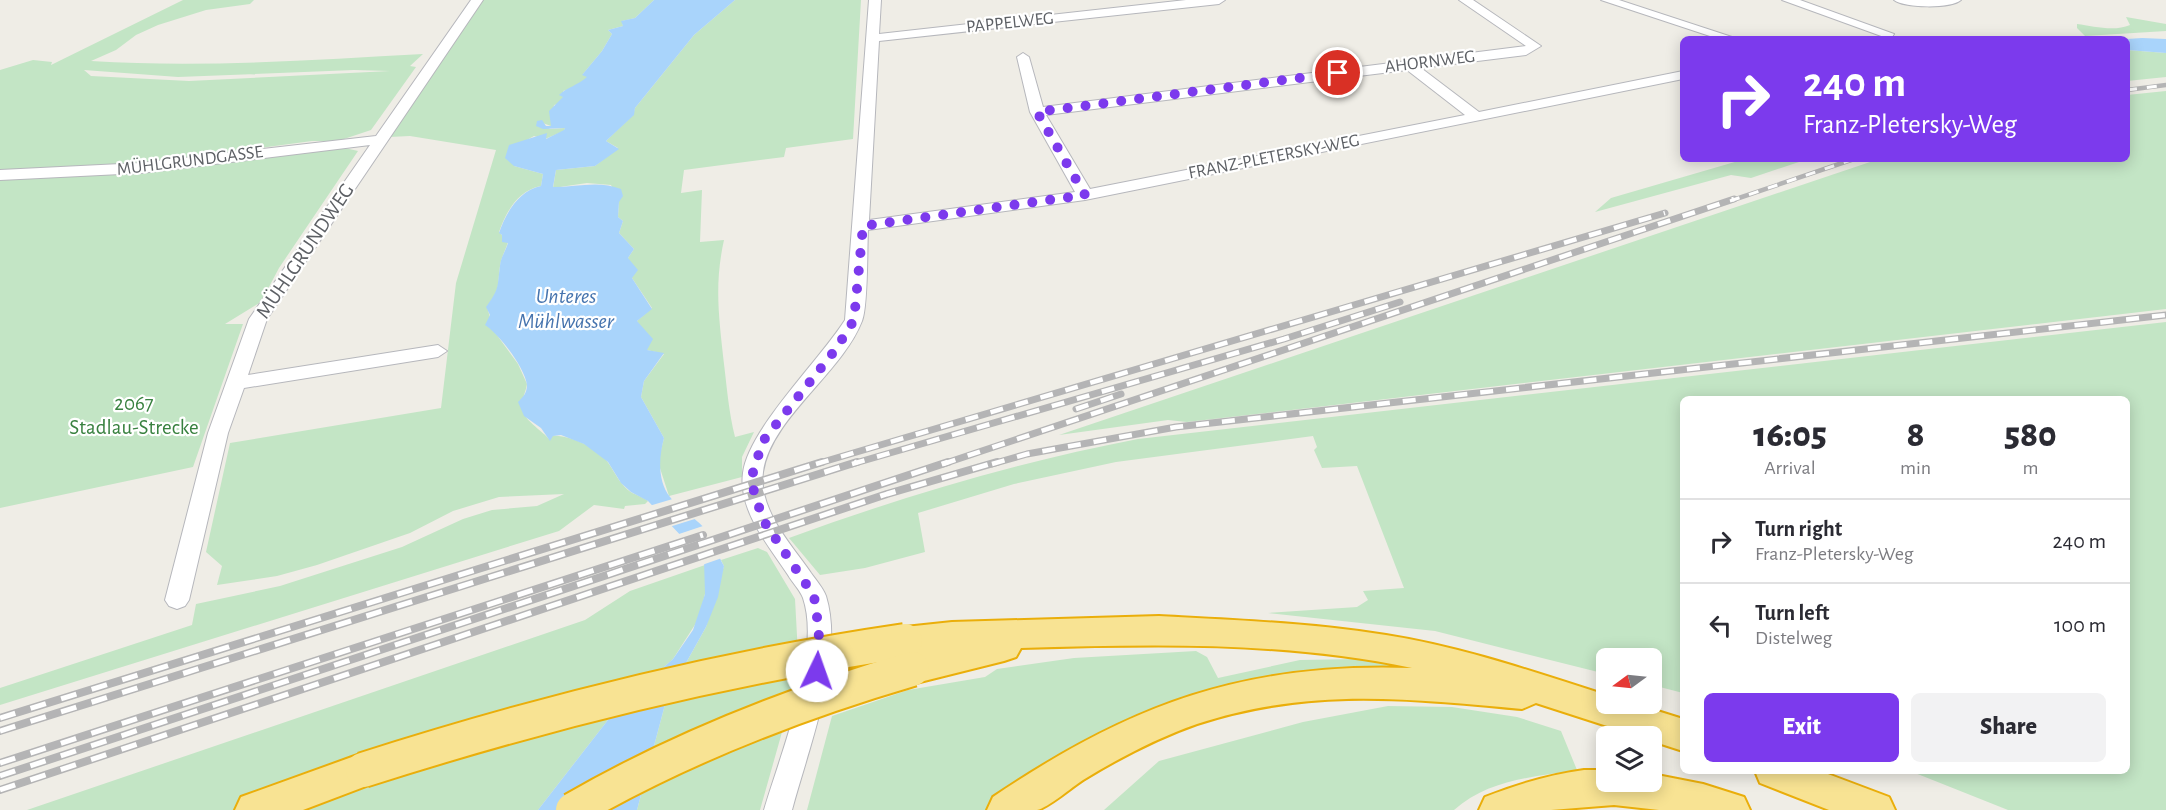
<!DOCTYPE html>
<html lang="en">
<head>
<meta charset="utf-8">
<style>
  body { margin:0; font-family:"Alegreya Sans",sans-serif; background:#f2f2f3; color:#2b2b33; height:100vh; display:flex; flex-direction:column; font-size:22px; white-space:nowrap }
  * { box-sizing:border-box; margin:0 }
  p { font-size:20px; color:#7c7c81 }
  .icon { flex:none; width:33px; height:33px; fill:none; stroke:currentColor; stroke-width:2; stroke-linecap:round; stroke-linejoin:round }
  .map { position:relative; flex:1; overflow:hidden }
  .sheet { position:absolute; left:1680px; top:396px; width:450px; height:378px; display:flex; flex-direction:column; background:#fff; border-radius:9px; box-shadow:0 3px 15px #0003 }
  .sheet>* { flex:none }
  .top-card { position:absolute; left:1680px; top:36px; width:450px; height:126px; border-radius:9px; box-shadow:0 3px 15px #0003; background:#7c3aed; color:#fff; overflow:hidden }
  .needle { width:39px; rotate:255deg }
  .buttons { position:absolute; left:1596px; top:648px; display:grid; gap:12px }
  .buttons a { display:grid; place-items:center; width:66px; height:66px; border-radius:9px; background:#fff; box-shadow:0 3px 15px #0003; font-size:30px }
  .pin { position:absolute; display:grid; place-items:center; width:51px; height:51px; color:#fff; margin:-26px; border:3px solid #fff; border-radius:50%; box-shadow:0 2px 6px #0007 }
  .me { position:absolute; width:66px; margin:-33px; rotate:3deg; stroke-linejoin:round; filter:drop-shadow(0 0 4px #0008) }
  .turn { display:flex; align-items:center; gap:21px; height:126px; padding:0 24px; font-size:27px }
  .turn .icon { width:78px; height:78px; stroke-width:2.5 }
  .turn b { display:block; font-size:42px; line-height:51px }
  .eta { display:flex; justify-content:space-evenly; align-items:center; height:102px; text-align:center }
  .eta b { font-size:36px; font-weight:800; line-height:42px }
  .cta { display:flex; gap:12px; margin-top:auto; padding:12px 24px }
  .cta a { flex:1; height:69px; border-radius:9px; background:#7c3aed; color:#fff; font-size:24px; font-weight:800; line-height:69px; text-align:center }
  .cta a+a { background:#f2f2f3; color:#2b2b33 }
  ul { padding:0; list-style:none }
  li { display:flex; align-items:center; gap:18px; height:84px; padding:0 24px; border-top:2px solid #e1e1e2 }
  li div { flex:1 }
  li b { display:block; font-size:22px }
  li em { font-style:normal }
  .map>svg:first-child { display:block }
  .green { fill:#c3e5c5; fill-rule:evenodd }
  .water { fill:#a9d4fb }
  .pier { fill:#efede6 }
  .lines { fill:none; stroke-linecap:round; stroke-linejoin:round }
  .minor-casing { stroke:#b6b7bc; stroke-width:2 }
  .highway-casing { stroke:#eaae0a; stroke-width:4 }
  .minor { fill:#fff; fill-rule:evenodd }
  .highway { fill:#f8e393; fill-rule:evenodd }
  .rail-far2-casing { stroke:#b4b4b5; stroke-width:4.5 }
  .rail-far1-casing { stroke:#b4b4b5; stroke-width:7 }
  .rail-casing { stroke:#b4b4b5; stroke-width:8 }
  .rail-far2 { stroke:#fff; stroke-width:3; stroke-dasharray:10; stroke-linecap:butt }
  .rail-far1 { stroke:#fff; stroke-width:4.5; stroke-dasharray:13; stroke-linecap:butt }
  .rail { stroke:#fff; stroke-width:5; stroke-dasharray:16; stroke-linecap:butt }
  .highway-bridge-casing { stroke:#eaae0a; stroke-width:38; stroke-linecap:butt }
  .highway-bridge { stroke:#f8e393; stroke-width:34 }
  .route { stroke:#7c3aed; stroke-width:10; stroke-dasharray:0 18 }
  .labels { text-anchor:middle; dominant-baseline:central; stroke-width:4.5; stroke-linejoin:round; paint-order:stroke }
  .far-street-label { font-size:18px; fill:#5d6065; stroke:#fff }
  .street-label { font-size:21px; fill:#5d6065; stroke:#fff }
  .park-label { font-size:21px; fill:#38813f; stroke:#fff }
  .water-label { font-size:22px; font-style:italic; fill:#4674ae; stroke:#fff }
</style>
</head>
<body>
<div class="map">
<svg width="2166" height="810" viewBox="0 0 2166 810">
  <rect width="100%" height="100%" fill="#efede6"/>
  <!-- green -->
  <g class="green">
    <path d="M 183,0 L 254,0 L 250,4 L 206,10 L 158,25 L 136,35 L 116,50 L 91,61 C 202,68 312,60 423,54 L 410,66 L 416,67 L 371,130 L 338,141 L 312,141 L 141,164 L 0,172 L 0,70 L 33,60 L 52,62 L 51,65 ZM 84,70 L 178,77 L 354,70 L 390,71 L 189,81 L 91,76 Z"/>
    <path d="M 483,0 L 654,0 L 635,18 L 622,21 L 623,26 L 608,30 L 612,34 L 602,51 L 583,74 L 588,77 L 576,87 L 563,91 L 564,97 L 558,104 L 554,105 L 551,126 L 537,121 L 550,129 L 565,128 L 564,131 L 545,139 L 534,136 L 525,141 L 514,166 L 543,174 L 541,186 C 518,190 506,212 499,232 L 508,242 C 506,249 501,258 500,266 C 497,288 501,287 487,307 L 494,331 L 518,364 L 527,384 C 526,391 523,396 522,403 C 518,417 542,430 550,440 L 552,436 C 569,434 600,449 609,464 C 615,473 619,482 628,490 C 634,495 642,496 648,501 L 645,504 L 625,506 L 624,509 L 594,505 L 559,531 L 0,705 L 0,688 L 192,625 L 196,604 L 280,586 L 402,547 L 463,519 L 492,510 L 537,506 L 564,494 L 499,497 L 453,511 L 410,533 L 317,565 L 277,576 L 217,585 L 222,566 L 206,552 L 230,443 L 441,408 L 456,283 L 496,150 L 410,136 L 389,137 Z"/>
    <path d="M 735,0 L 861,0 L 853,139 L 786,148 L 784,157 L 684,170 L 681,193 L 702,190 L 700,242 L 724,240 C 714,285 719,318 724,364 C 727,389 729,413 735,437 L 754,432 L 742,457 L 742,477 L 669,496 L 658,462 L 664,438 L 641,397 L 644,381 L 664,354 L 647,350 L 637,321 L 652,308 L 632,278 L 628,258 L 634,249 L 619,233 L 623,221 L 618,217 L 619,201 L 611,185 L 587,183 L 553,188 L 556,170 L 595,166 L 618,148 L 606,141 L 633,115 L 635,108 L 694,35 Z"/>
    <path d="M 2126,17 L 2166,24 L 2166,31 L 2085,36 L 2077,28 L 2077,24 C 2093,26 2114,32 2130,25 Z"/>
    <polygon points="2127,50 2166,53 2166,77 2127,81"/>
    <polygon points="2166,91 2166,309 1187,422 1168,420 1059,435 1879,159 2127,159 2127,95"/>
    <polygon points="345,148 358,151 279,268 261,302 225,324 243,324 193,467 0,508 0,180"/>
    <polygon points="1745,159 1808,159 1751,178 1731,175 1595,212 1611,198"/>
    <path d="M 2166,322 L 2166,810 L 2008,810 L 1910,771 L 2127,771 L 2127,399 L 1683,399 L 1683,693 L 1652,685 L 1652,658 L 1606,658 L 1606,674 L 1435,631 L 1268,613 L 1357,607 L 1368,600 L 1363,591 L 1404,588 L 1357,466 L 1322,468 L 1314,450 L 1317,447 L 1313,436 L 1116,462 L 1014,484 L 918,513 L 925,552 L 865,568 L 820,575 L 789,538 C 904,496 1018,462 1138,439 Z"/>
    <polygon points="758,548 767,552 795,599 799,672 760,810 637,810 667,697 706,627 724,566 721,560"/>
    <polygon points="705,565 705,594 698,620 673,659 618,707 538,810 27,810 585,620 630,591"/>
    <polygon points="1196,651 1207,657 1218,678 1300,660 1356,659 1358,655 1415,664 1415,674 1297,675 989,810 807,810 832,716 908,690 985,677 997,669 1074,658"/>
    <path d="M 1388,706 L 1452,707 L 1517,717 L 1561,731 L 1577,770 C 1534,777 1489,779 1454,810 L 1104,810 L 1159,761 L 1303,722 Z"/>
  </g>
  <!-- water -->
  <g class="water">
    <path d="M 654,0 L 735,0 L 694,35 L 635,108 L 634,115 L 606,141 L 619,149 L 595,166 L 556,170 L 553,187 C 577,187 599,180 621,189 L 623,196 L 619,202 L 618,217 L 623,221 L 619,233 L 634,249 L 628,258 L 638,270 L 632,278 L 652,309 L 637,321 L 653,339 L 647,350 L 664,353 L 644,381 L 641,397 L 664,438 C 659,457 657,480 670,497 C 679,509 695,517 705,529 C 714,540 717,554 724,566 L 718,597 L 706,627 L 667,697 L 637,810 L 538,810 L 618,707 L 673,659 L 693,630 L 705,594 L 704,560 L 648,501 L 631,492 L 621,483 L 608,462 L 584,444 L 561,435 L 553,436 L 550,441 L 541,428 L 524,416 L 518,402 C 523,397 527,393 527,385 C 525,368 500,335 485,325 L 490,315 L 486,307 C 500,288 497,287 500,266 C 500,259 506,250 508,243 L 502,242 L 502,235 L 499,233 C 506,213 518,191 541,186 L 543,174 L 514,166 L 505,158 L 509,145 L 547,133 L 546,139 L 564,130 L 565,128 L 543,129 L 536,126 L 537,121 L 542,120 L 546,126 L 551,126 L 549,111 L 563,97 L 559,95 C 566,88 578,85 587,77 L 582,75 L 602,51 L 612,34 L 608,30 L 623,26 L 621,21 L 635,18 Z"/>
    <polygon points="2142,38 2166,39 2166,53 2127,50 2127,39"/>
  </g>
  <!-- pier -->
  <g class="pier">
    <polygon points="676,498 698,518 669,527 649,506"/>
    <polygon points="706,525 714,536 722,558 702,565 676,535"/>
  </g>
  <g class="lines">
    <!-- minor casing -->
    <g class="minor-casing">
      <g id="minor">
        <polygon points="471,0 483,0 267,319 248,375 438,345 447,351 438,357 244,388 228,433 189,600 185,606 177,609 169,606 165,600 208,433 249,319 370,145 141,173 0,180 0,170 141,163 376,136"/>
        <path d="M 869,0 L 881,0 L 879,34 L 1186,0 L 1225,0 L 1219,4 L 879,41 L 869,220 L 1075,192 L 1030,112 L 1017,57 L 1023,53 L 1029,57 L 1043,107 L 1526,46 L 1459,0 L 1473,0 L 1541,46 L 1526,55 L 1421,68 L 1479,112 L 1683,71 L 1683,79 L 1085,200 L 868,230 C 867,249 868,307 862,321 C 842,373 771,418 763,472 C 758,510 792,545 811,573 C 816,580 823,588 826,596 C 845,658 808,749 792,810 L 764,810 C 780,755 822,653 803,598 C 800,590 792,582 788,575 C 769,546 738,511 743,473 C 748,430 819,361 845,320 ZM 1407,70 L 1465,115 L 1090,189 L 1046,115 Z"/>
        <polygon points="1601,0 1619,0 1738,39 1719,39"/>
        <polygon points="1782,0 1800,0 1894,34 1892,37 1884,37"/>
        <path d="M 1894,0 L 1961,0 C 1951,9 1904,8 1894,0 Z"/>
      </g>
    </g>
    <!-- highway casing -->
    <g class="highway-casing">
      <g id="highway">
        <path d="M 1159,616 C 1235,620 1311,623 1386,635 C 1462,647 1534,672 1606,695 L 1606,704 L 1635,704 L 1683,719 L 1683,751 L 1652,741 L 1652,736 L 1638,736 L 1536,703 L 1522,709 C 1407,699 1310,687 1197,724 C 1157,738 1119,758 1083,780 C 1072,787 1048,808 1037,810 C 1022,810 1003,810 987,810 L 993,797 C 1129,705 1245,662 1412,668 C 1284,641 1151,644 1021,648 L 1016,657 L 1004,661 L 912,684 L 899,679 L 894,669 L 899,659 L 912,654 L 893,651 L 888,641 L 893,631 L 905,627 L 952,622 Z"/>
        <polygon points="363,753 377,758 382,770 377,782 303,810 235,810 241,797"/>
        <path d="M 1584,770 L 1606,770 L 1606,782 L 1652,782 L 1652,774 L 1703,784 L 1744,797 L 1750,810 L 1659,810 L 1614,805 L 1551,810 L 1479,810 L 1485,797 C 1518,784 1548,775 1584,770 Z"/>
        <polygon points="1755,771 1820,771 1889,797 1895,810 1829,810 1760,783"/>
      </g>
    </g>
    <!-- minor -->
    <use href="#minor" class="minor"/>
    <!-- highway -->
    <use href="#highway" class="highway"/>
    <!-- rail-far2 casing -->
    <g class="rail-far2-casing">
      <g id="rail-far2">
        <polyline points="2127,90 2166,85"/>
        <polyline points="1730,201 1854,159"/>
      </g>
    </g>
    <!-- rail-far1 casing -->
    <g class="rail-far1-casing">
      <g id="rail-far1">
        <polyline points="1076,409 1121,394"/>
        <polyline points="816,464 1665,213"/>
        <polyline points="852,464 1284,339 1400,302"/>
        <polyline points="943,464 1734,199"/>
        <polyline points="992,464 1027,454 1176,427 2166,315"/>
      </g>
    </g>
    <!-- rail casing -->
    <g class="rail-casing">
      <g id="rail">
        <polyline points="0,718 822,462"/>
        <polyline points="0,731 857,462"/>
        <polyline points="0,763 703,535"/>
        <polyline points="0,776 948,462"/>
        <polyline points="0,790 887,494 997,462"/>
      </g>
    </g>
    <!-- rail-far2 -->
    <use href="#rail-far2" class="rail-far2"/>
    <!-- rail-far1 -->
    <use href="#rail-far1" class="rail-far1"/>
    <!-- rail -->
    <use href="#rail" class="rail"/>
    <!-- highway-bridge casing -->
    <g class="highway-bridge-casing">
      <g id="highway-bridge">
        <path d="M 363,770 C 541,713 720,668 905,641"/>
        <path d="M 573,810 C 680,748 793,704 912,669"/>
      </g>
    </g>
    <!-- highway-bridge -->
    <use href="#highway-bridge" class="highway-bridge"/>
  </g>
  <g class="lines">
    <!-- route -->
    <polyline class="route" points="817,671 819,631 814,596 763,520 753,488 753,472 763,441 836,349 854,320 863,226 1085,195 1037,112 1338,73"/>
  </g>
  <g class="labels">
    <!-- far-street labels -->
    <g class="far-street-label">
      <text transform="translate(1010 23) rotate(-6)">PAPPELWEG</text>
      <text transform="translate(1430 62) rotate(-7)">AHORNWEG</text>
      <text transform="translate(1274 157) rotate(-11)">FRANZ-PLETERSKY-WEG</text>
      <text transform="translate(190 161) rotate(-7)">MÜHLGRUNDGASSE</text>
    </g>
    <!-- street labels -->
    <g class="street-label">
      <text transform="translate(305 251) rotate(-56)">MÜHLGRUNDWEG</text>
    </g>
    <!-- park labels -->
    <g class="park-label">
      <text x="134" y="403">2067<tspan x="134" dy="24">Stadlau-Strecke</tspan></text>
    </g>
    <!-- water labels -->
    <g class="water-label">
      <text x="566" y="296">Unteres<tspan x="566" dy="25">Mühlwasser</tspan></text>
    </g>
  </g>
</svg>
<div class="buttons">
<a><svg class="needle" viewBox="-14 -14 28 28"><path d="M0-13l5 13h-10z" fill="#e53935"/><path d="M0 13l5-13h-10z" fill="#7c7c81"/></svg></a>
<a><svg class="icon" aria-label="layers" viewBox="0 0 24 24"><path d="M12 4l9 5-9 5-9-5zM3 14l9 5 9-5"/></svg></a>
</div>
<div class="pin" style="left:1338px;top:73px;background:#d93025"><svg class="icon" aria-label="arrive" viewBox="0 0 24 24"><path d="M6 21V4h12l-3 4 3 4H6"/></svg></div>
<svg class="me" style="left:817px;top:671px" viewBox="-20 -20 40 40"><circle r="19" fill="#fff"/><path d="M0-13L10 11 0 6-10 11z" fill="#7c3aed"/></svg>
<div class="top-card">
<div class="turn"><svg class="icon" aria-label="right" viewBox="0 0 24 24"><path d="M7 20v-9h11M14 6l5 5-5 5"/></svg><div><b>240 m</b>Franz-Pletersky-Weg</div></div>
</div>
<section class="sheet">
<div class="eta">
<div><b>16:05</b><p>Arrival</p></div>
<div><b>8</b><p>min</p></div>
<div><b>580</b><p>m</p></div>
</div>
<ul>
<li><svg class="icon" aria-label="right" viewBox="0 0 24 24"><path d="M7 20v-9h11M14 6l5 5-5 5"/></svg><div><b>Turn right</b><p>Franz-Pletersky-Weg</p></div><em>240 m</em></li>
<li><svg class="icon" aria-label="left" viewBox="0 0 24 24"><path d="M17 20v-9H6M10 6l-5 5 5 5"/></svg><div><b>Turn left</b><p>Distelweg</p></div><em>100 m</em></li>
</ul>
<div class="cta"><a>Exit</a><a>Share</a></div>
</section>
</div>
</body>
</html>
